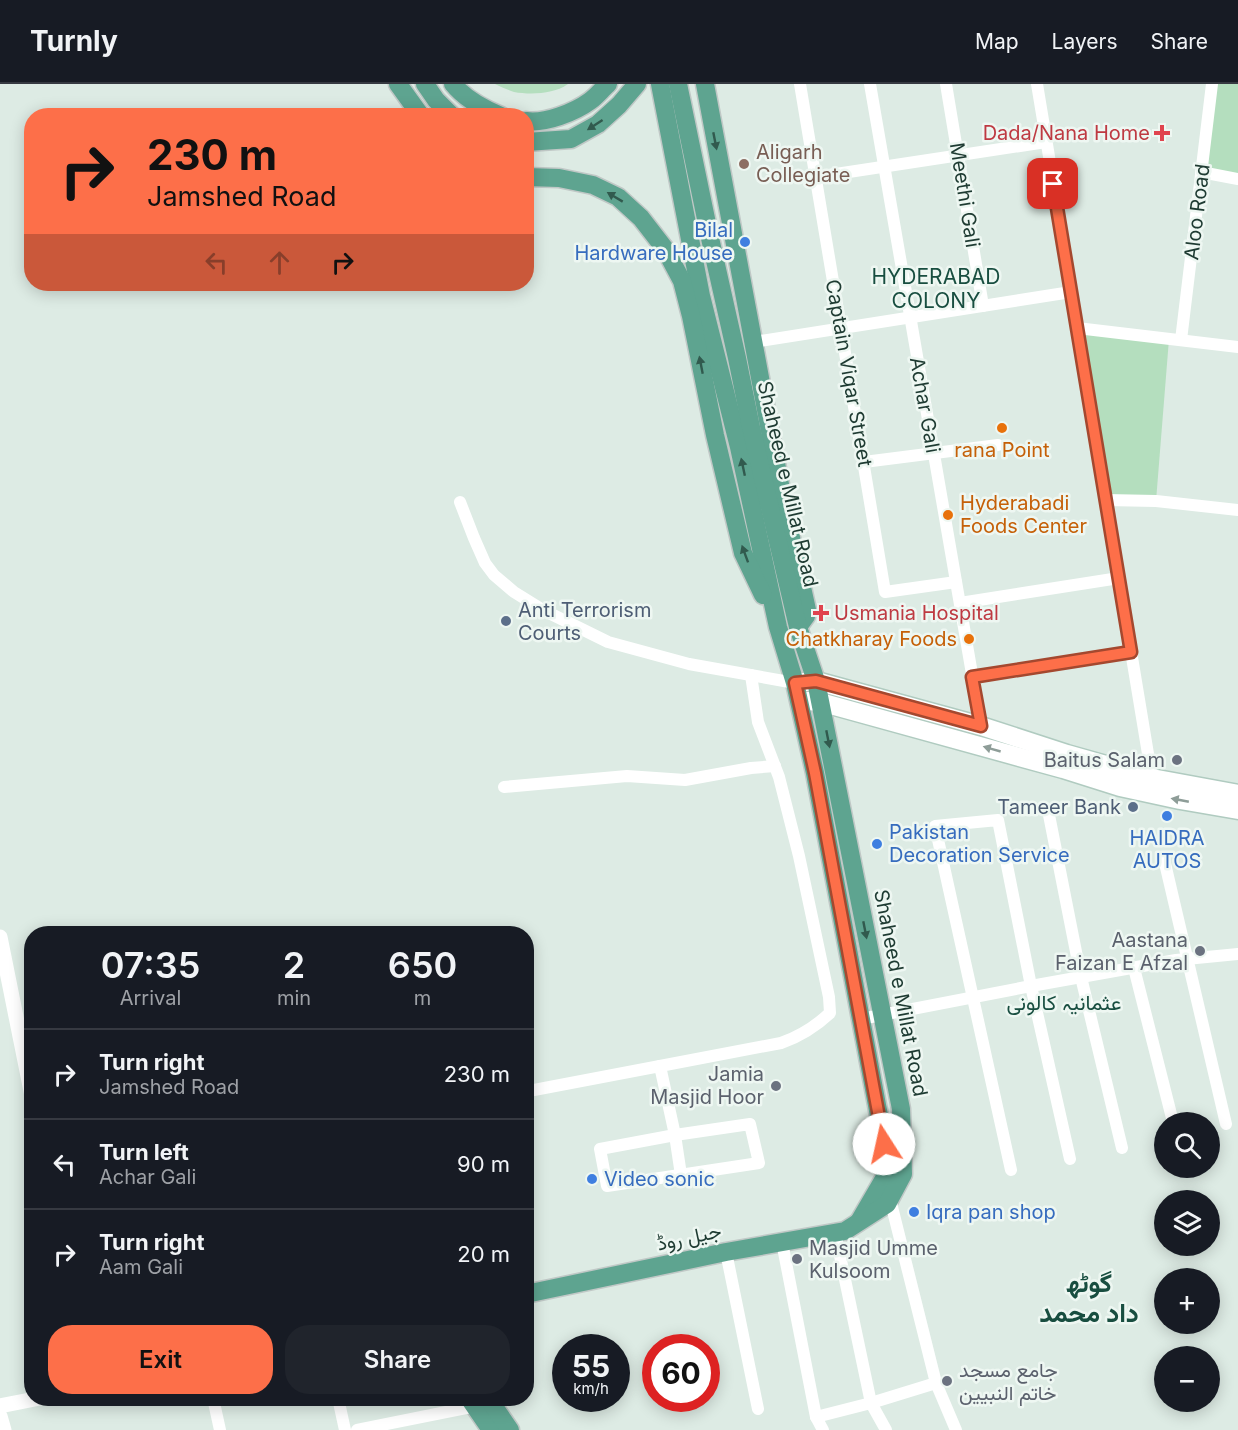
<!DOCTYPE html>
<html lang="en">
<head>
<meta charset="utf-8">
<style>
  body { margin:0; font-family:Inter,Vazirmatn,sans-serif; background:#20242c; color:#f1f3f6; height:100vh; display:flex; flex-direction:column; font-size:22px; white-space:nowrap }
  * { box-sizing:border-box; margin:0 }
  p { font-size:20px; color:#9ea1a6 }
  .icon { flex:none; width:33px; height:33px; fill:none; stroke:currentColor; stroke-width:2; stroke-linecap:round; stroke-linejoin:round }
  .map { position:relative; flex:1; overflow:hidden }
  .drawer { position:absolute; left:24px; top:842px; width:510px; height:480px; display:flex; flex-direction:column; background:#171b24; border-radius:24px; box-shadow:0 3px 15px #0003 }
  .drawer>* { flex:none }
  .top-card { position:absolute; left:24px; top:24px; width:510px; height:183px; border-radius:24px; box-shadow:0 3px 15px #0003; background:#fd6f49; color:#111; overflow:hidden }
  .controls { position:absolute; left:1154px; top:1028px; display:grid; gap:12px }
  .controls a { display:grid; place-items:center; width:66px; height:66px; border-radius:50%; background:#171b24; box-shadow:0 3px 15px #0003; font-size:30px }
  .speed { position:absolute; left:552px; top:1250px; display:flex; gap:12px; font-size:30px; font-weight:700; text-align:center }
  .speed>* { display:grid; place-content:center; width:78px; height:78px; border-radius:50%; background:#171b24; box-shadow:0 3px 15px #0003; line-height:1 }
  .speed small { font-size:15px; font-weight:400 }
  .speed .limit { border:9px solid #d22; background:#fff; color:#111 }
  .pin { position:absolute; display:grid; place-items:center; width:51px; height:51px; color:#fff; margin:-26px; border-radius:12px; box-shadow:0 3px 9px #0006 }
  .me { position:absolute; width:66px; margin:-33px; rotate:350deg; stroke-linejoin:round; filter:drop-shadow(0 0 4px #0008) }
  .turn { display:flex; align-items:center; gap:21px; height:126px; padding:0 24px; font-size:27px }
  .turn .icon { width:78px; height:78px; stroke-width:2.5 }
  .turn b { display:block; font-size:42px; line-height:51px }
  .lanes { display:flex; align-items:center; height:57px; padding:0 24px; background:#0003; justify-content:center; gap:30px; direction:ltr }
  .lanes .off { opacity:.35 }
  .eta { display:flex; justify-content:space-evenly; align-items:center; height:102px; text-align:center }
  .eta b { font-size:36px; font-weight:600; line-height:42px }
  .action { display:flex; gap:12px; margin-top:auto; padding:12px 24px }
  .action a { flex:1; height:69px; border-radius:24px; background:#fd6f49; color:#111; font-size:24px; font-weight:600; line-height:69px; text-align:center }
  .action a+a { background:#20242c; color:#f1f3f6 }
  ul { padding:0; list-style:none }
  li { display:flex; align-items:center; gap:18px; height:90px; padding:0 24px; border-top:2px solid #363941 }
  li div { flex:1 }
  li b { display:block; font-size:22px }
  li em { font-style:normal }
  header { display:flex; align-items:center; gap:36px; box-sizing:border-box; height:84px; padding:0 30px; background:#171b24; border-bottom:2px solid #363941 }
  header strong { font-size:28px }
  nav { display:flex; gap:33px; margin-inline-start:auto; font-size:21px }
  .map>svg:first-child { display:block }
  .green { fill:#b4debe }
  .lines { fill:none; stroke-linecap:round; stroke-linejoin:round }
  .secondary-casing { stroke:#b0cbc0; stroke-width:21 }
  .primary-casing { stroke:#c0c8c6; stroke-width:21 }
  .minor { stroke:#fff; stroke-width:12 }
  .tertiary { stroke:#fff; stroke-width:15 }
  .secondary { stroke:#fff; stroke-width:18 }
  .primary { stroke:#5ea490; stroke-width:18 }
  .oneway { fill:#315a4e }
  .oneway2 { fill:#8e9d98 }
  .route-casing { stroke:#a4482f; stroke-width:15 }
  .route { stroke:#fd6f49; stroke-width:10 }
  .health-dot { fill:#e0444e; stroke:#eef7f2; stroke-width:2 }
  .education-dot { fill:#8d6e63; stroke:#eef7f2; stroke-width:2 }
  .shop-dot { fill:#3f7fe0; stroke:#eef7f2; stroke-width:2 }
  .food-dot { fill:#e8710a; stroke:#eef7f2; stroke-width:2 }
  .service-dot { fill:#5c6f8a; stroke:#eef7f2; stroke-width:2 }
  .worship-dot { fill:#6b7280; stroke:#eef7f2; stroke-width:2 }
  .labels { text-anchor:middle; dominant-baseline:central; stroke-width:5; stroke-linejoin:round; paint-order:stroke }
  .health-label { font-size:20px; fill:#be3a42; stroke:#eef7f2; text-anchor:end }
  .education-label { font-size:20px; fill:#785e54; stroke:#eef7f2; text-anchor:start }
  .street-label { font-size:20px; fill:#1e3b32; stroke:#eef7f2 }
  .shop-label { font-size:20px; fill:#366cbe; stroke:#eef7f2; text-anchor:start }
  .food-label { font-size:20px; fill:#c56008; stroke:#eef7f2 }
  .service-label { font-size:20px; fill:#4e5e75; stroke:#eef7f2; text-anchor:start }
  .worship-label { font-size:20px; fill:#5b616d; stroke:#eef7f2; text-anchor:end }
  .neighbourhood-label { font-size:21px; fill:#184e40; stroke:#eef7f2 }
  .district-label { font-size:26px; font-weight:bold; fill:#184e40; stroke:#eef7f2 }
</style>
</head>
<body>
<header>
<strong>Turnly</strong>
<nav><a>Map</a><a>Layers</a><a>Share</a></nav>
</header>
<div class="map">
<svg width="1238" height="1346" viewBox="0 0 1238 1346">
  <rect width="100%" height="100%" fill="#ddebe4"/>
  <!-- green -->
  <g class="green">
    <path d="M 495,0 L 568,0 C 554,10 531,11 514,8 C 508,6 501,3 495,0 Z"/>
    <polygon points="1212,0 1238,0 1238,95 1202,88"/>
    <polygon points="1077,244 1169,255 1156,417 1106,416"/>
  </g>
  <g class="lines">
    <!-- secondary casing -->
    <g class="secondary-casing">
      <g id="secondary">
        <polyline points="795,599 816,597 981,642 1067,670 1152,694 1238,710"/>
        <polyline points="807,617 820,618 1063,685 1120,703 1180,716 1238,726"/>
      </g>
    </g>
    <!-- primary casing -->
    <g class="primary-casing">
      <g id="primary">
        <polyline points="398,0 421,32"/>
        <polyline points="425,0 436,16 452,32"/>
        <path d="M 453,0 C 465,15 484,25 501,32"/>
        <polyline points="660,0 701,212 739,363 778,543 795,599 815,689 888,1080 885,1093 860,1136"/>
        <polyline points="705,0 784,422 807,526 806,532 798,543"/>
        <path d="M 526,37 C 545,40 575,28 590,17 C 597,12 602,5 608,0"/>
        <polyline points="526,58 571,55 598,40 619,21 637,0"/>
        <polyline points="526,93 559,94 593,101 618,113 641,134 665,165 682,197 691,232 715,351 743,469 763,511"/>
        <polyline points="526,1210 726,1168 845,1147 887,1120 903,1090 901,1025 816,597 798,543 751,343 737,274 710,154 678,0"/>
        <polyline points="469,1314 491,1346"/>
        <polyline points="488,1314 510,1346"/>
      </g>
    </g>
    <!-- minor -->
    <g class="minor">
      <polyline points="800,0 885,508 956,498"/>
      <polyline points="870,0 981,642"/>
      <polyline points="946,0 983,222"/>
      <polyline points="1037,0 1152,694"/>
      <polyline points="1201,88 1238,95"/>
      <polyline points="816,93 1046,58"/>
      <polyline points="1077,244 1238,263"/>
      <polyline points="1181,256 1212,0"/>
      <polyline points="754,258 1071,208"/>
      <polyline points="864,378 998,361"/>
      <polyline points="1106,416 1156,417 1238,426"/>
      <polyline points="460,418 474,454 485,479 494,491 514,508 543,526 608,558 689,580 795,599"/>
      <polyline points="960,519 1119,494"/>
      <polyline points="972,593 1131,568"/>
      <polyline points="504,703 627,692 685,696 751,684 775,682"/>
      <polyline points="1049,731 1081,893 1122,1064"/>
      <polyline points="1164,775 1226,1040"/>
      <polyline points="1134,884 1173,1038"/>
      <polyline points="861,935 1031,902 1176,876 1238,870"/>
      <path d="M 660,982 L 781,959 C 801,952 815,943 830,929 L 829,913 L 799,772 L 779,693 L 758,638 L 751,591"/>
      <polyline points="534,1006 660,982 675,1051 681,1091"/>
      <polygon points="750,1040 759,1079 607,1102 600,1065 675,1051"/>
      <polyline points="1011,1086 935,742 998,736 1031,902 1070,1075"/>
      <polyline points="890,1115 936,1299 956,1346"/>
      <polyline points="835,1148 871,1319 886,1346"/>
      <polyline points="782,1158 816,1333 823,1346"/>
      <polyline points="726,1168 758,1325"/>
      <polyline points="213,1314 220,1346"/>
      <polyline points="338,1314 345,1346"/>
      <polyline points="816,1333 871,1319 936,1299"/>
      <polyline points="357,1346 481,1321"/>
    </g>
    <!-- tertiary -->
    <g class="tertiary">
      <polyline points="0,853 32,1012"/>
      <polyline points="0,1322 40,1314"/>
      <polyline points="0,1332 4,1346"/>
    </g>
    <!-- secondary -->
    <use href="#secondary" class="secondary"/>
    <!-- primary -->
    <use href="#primary" class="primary"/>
  </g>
  <!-- one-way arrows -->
  <defs><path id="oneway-solid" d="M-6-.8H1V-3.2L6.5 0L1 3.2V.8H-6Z" transform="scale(1.5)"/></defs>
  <g class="oneway">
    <use href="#oneway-solid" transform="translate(595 41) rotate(147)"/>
    <use href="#oneway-solid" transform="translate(715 57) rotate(79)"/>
    <use href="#oneway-solid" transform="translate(615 113) rotate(-149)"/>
    <use href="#oneway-solid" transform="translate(701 281) rotate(-101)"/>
    <use href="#oneway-solid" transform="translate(743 383) rotate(-102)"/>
    <use href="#oneway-solid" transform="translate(745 470) rotate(-110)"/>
    <use href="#oneway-solid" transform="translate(828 655) rotate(79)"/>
    <use href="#oneway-solid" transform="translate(865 846) rotate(79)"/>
  </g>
  <g class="oneway2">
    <use href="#oneway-solid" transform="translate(992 665) rotate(-164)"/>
    <use href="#oneway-solid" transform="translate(1180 716) rotate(-169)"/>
  </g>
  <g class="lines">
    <!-- route casing -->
    <g class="route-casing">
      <polyline id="route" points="884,1060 815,689 795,599 816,597 981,642 972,593 1131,568 1053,100"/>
    </g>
    <!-- route -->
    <use href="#route" class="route"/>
  </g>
  <!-- markers -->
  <g class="health-dot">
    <path d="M1159 40h6v6h6v6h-6v6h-6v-6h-6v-6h6z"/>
    <path d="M818 520h6v6h6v6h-6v6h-6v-6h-6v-6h6z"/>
  </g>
  <circle class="education-dot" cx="744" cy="80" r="6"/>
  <g class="shop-dot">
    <circle cx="745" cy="158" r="6"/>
    <circle cx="1167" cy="732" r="6"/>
    <circle cx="877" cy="760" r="6"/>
    <circle cx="592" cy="1095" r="6"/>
    <circle cx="914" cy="1128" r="6"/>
  </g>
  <g class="food-dot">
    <circle cx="1002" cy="344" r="6"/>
    <circle cx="948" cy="431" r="6"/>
    <circle cx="969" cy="555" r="6"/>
  </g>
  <g class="service-dot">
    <circle cx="506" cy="537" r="6"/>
    <circle cx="1133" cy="723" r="6"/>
  </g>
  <g class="worship-dot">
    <circle cx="1177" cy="676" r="6"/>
    <circle cx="1200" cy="867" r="6"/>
    <circle cx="776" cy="1002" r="6"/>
    <circle cx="797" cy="1175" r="6"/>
    <circle cx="947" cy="1297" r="6"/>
  </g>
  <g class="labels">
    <!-- health labels -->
    <g class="health-label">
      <text x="1150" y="49">Dada/Nana Home</text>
      <text x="834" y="529" text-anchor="start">Usmania Hospital</text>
    </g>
    <!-- education labels -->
    <g class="education-label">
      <text x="756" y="68">Aligarh<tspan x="756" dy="23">Collegiate</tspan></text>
    </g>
    <!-- street labels -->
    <g class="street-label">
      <text transform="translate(965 111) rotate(81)">Meethi Gali</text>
      <text transform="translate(1197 128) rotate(-83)">Aloo Road</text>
      <text transform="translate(849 289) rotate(80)">Captain Viqar Street</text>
      <text transform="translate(925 321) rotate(80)">Achar Gali</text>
      <text transform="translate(788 400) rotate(77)">Shaheed e Millat Road</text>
      <text transform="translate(901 909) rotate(79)">Shaheed e Millat Road</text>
      <text transform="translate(689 1153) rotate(-12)">جیل روڈ</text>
    </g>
    <!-- shop labels -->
    <g class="shop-label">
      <text x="733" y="146" text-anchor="end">Bilal<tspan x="733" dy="23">Hardware House</tspan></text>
      <text x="889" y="748">Pakistan<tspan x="889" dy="23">Decoration Service</tspan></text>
      <text x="1167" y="754" text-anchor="middle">HAIDRA<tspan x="1167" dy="23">AUTOS</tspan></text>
      <text x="604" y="1095">Video sonic</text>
      <text x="926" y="1128">Iqra pan shop</text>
    </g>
    <!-- food labels -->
    <g class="food-label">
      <text x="1002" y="366">rana Point</text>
      <text x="960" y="419" text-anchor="start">Hyderabadi<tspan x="960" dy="23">Foods Center</tspan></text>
      <text x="957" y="555" text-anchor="end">Chatkharay Foods</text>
    </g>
    <!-- service labels -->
    <g class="service-label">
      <text x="518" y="526">Anti Terrorism<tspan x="518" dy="23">Courts</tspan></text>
      <text x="1121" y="723" text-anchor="end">Tameer Bank</text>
    </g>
    <!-- worship labels -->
    <g class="worship-label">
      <text x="1165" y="676">Baitus Salam</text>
      <text x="1188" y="856">Aastana<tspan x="1188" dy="23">Faizan E Afzal</tspan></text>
      <text x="764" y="990">Jamia<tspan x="764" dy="23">Masjid Hoor</tspan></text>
      <text x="809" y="1164" text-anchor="start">Masjid Umme<tspan x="809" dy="23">Kulsoom</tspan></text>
      <text x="959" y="1286" text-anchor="start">جامع مسجد<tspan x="959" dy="23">خاتم النبیین</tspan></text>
    </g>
    <!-- neighbourhood labels -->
    <g class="neighbourhood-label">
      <text x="936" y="192">HYDERABAD<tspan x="936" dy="24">COLONY</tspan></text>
      <text x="1064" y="918">عثمانیہ کالونی</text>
    </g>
    <!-- district labels -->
    <g class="district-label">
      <text x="1089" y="1198">گوٹھ<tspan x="1089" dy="30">داد محمد</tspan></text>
    </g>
  </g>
</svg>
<div class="controls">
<a><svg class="icon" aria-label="search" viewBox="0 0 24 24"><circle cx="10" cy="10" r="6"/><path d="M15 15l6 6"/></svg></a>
<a><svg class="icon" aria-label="layers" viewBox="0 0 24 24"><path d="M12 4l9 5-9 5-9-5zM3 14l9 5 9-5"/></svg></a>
<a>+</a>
<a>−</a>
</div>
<div class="speed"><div>55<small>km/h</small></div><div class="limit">60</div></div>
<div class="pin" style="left:1053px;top:100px;background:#d93025"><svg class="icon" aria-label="arrive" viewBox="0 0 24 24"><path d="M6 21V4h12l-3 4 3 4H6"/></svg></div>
<svg class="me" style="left:884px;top:1060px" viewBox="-20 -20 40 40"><circle r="19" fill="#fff"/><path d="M0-13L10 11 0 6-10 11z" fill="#fd6f49"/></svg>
<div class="top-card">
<div class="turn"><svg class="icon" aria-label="right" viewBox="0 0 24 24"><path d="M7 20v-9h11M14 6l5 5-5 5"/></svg><div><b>230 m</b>Jamshed Road</div></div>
<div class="lanes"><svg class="icon off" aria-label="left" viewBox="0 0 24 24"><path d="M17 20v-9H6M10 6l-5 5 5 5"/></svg><svg class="icon off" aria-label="ahead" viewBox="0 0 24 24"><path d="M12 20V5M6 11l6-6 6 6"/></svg><svg class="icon" aria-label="right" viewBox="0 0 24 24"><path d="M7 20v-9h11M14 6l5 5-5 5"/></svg></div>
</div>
<section class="drawer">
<div class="eta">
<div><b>07:35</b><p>Arrival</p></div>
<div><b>2</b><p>min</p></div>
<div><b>650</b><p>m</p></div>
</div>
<ul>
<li><svg class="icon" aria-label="right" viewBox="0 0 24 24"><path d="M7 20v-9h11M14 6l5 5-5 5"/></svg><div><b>Turn right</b><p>Jamshed Road</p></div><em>230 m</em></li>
<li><svg class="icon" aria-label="left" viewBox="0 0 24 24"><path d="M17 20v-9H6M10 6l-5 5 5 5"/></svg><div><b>Turn left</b><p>Achar Gali</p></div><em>90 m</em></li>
<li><svg class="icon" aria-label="right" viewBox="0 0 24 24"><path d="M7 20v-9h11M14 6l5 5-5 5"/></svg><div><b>Turn right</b><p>Aam Gali</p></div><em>20 m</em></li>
</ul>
<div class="action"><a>Exit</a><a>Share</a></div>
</section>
</div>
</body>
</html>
